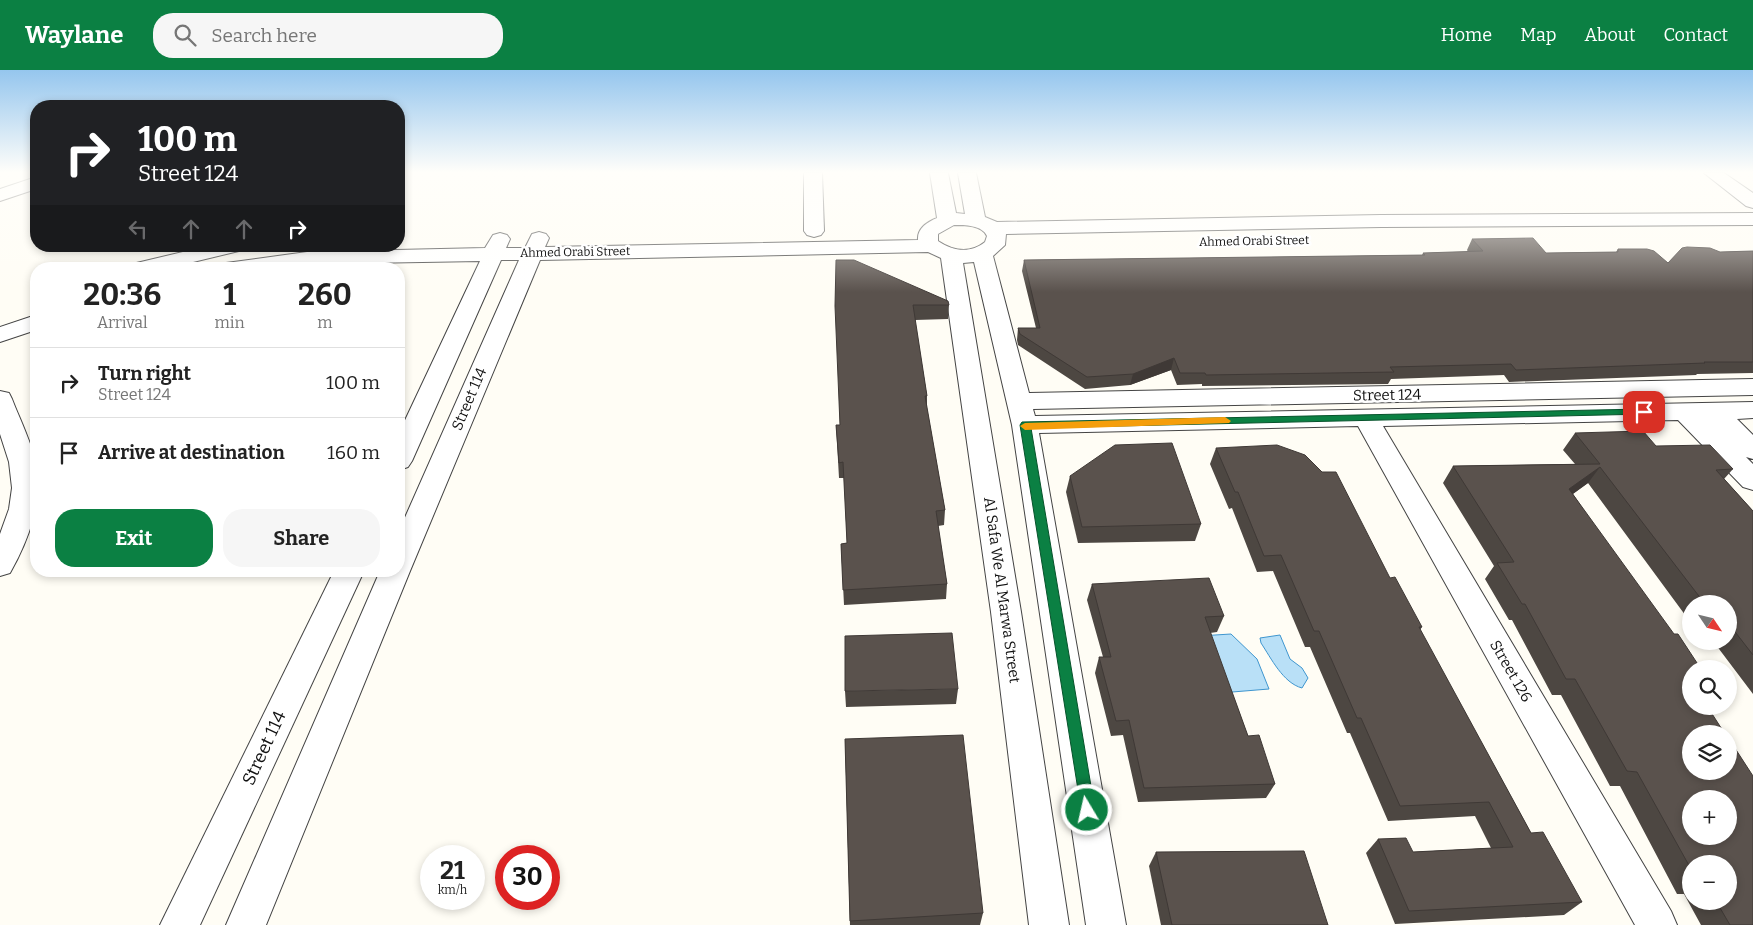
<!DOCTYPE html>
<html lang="en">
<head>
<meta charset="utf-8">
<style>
  body { margin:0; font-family:Bitter,serif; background:#f6f6f6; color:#222; height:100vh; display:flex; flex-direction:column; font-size:19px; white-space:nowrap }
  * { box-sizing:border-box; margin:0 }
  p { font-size:16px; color:#767676 }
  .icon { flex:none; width:28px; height:28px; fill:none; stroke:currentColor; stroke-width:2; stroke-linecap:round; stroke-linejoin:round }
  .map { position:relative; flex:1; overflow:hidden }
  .side { position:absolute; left:30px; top:192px; width:375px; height:315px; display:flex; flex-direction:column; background:#fff; border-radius:20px; box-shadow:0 2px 8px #0003 }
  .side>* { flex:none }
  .top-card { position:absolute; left:30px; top:30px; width:375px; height:152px; border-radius:20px; box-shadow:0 2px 8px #0003; background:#202124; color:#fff; overflow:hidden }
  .needle { width:32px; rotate:125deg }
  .buttons { position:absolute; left:1682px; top:525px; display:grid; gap:10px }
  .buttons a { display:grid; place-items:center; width:55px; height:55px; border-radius:50%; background:#fff; box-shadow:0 2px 8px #0003; font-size:25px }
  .speed { position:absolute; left:420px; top:775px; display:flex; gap:10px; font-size:25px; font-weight:700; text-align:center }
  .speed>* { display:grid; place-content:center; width:65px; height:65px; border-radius:50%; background:#fff; box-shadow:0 2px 8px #0003; line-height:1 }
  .speed small { font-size:12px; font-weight:400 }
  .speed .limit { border:8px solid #d22; background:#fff; color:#111 }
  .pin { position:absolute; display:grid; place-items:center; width:42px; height:42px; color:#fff; margin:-21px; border-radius:10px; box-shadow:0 2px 8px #0006 }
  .me { position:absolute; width:55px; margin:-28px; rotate:351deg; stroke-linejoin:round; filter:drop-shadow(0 0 4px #0008) }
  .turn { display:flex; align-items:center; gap:18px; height:105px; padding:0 25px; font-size:22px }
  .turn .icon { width:65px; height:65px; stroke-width:2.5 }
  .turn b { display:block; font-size:35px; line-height:42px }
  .lanes { display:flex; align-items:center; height:48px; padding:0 25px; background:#0003; justify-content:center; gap:25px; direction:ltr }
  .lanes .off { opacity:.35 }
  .eta { display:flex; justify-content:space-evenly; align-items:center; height:85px; text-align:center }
  .eta b { font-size:30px; font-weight:700; line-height:35px }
  .cta { display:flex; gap:10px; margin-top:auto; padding:10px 25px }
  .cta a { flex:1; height:58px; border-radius:20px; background:#0b8043; color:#fff; font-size:20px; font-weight:700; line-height:58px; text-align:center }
  .cta a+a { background:#f6f6f6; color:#222 }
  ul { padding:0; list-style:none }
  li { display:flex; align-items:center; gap:15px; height:70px; padding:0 25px; border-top:1px solid #e0e0e0 }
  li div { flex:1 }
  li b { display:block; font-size:19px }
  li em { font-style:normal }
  header { display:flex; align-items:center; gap:30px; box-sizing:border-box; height:70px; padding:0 25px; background:#0b8043; color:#fff }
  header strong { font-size:24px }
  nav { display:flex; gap:28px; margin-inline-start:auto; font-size:18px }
  .search { width:350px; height:45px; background:#f6f6f6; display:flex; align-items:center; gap:12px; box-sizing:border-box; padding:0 18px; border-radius:20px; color:#767676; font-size:19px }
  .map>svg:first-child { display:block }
  .water { fill:#b9e0f7; stroke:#3f96cf }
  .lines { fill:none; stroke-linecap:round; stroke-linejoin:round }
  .minor-casing { stroke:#444; stroke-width:2 }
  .minor { fill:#fff; fill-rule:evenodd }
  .wall { fill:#4d4742; fill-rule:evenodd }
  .shaded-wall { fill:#3f3936 }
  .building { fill:#5a524d; stroke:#3f3936; fill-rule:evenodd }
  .route { fill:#0b8043; stroke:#07532c }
  .slow { fill:#f59e0b }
  .labels { text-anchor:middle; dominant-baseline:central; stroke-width:5; stroke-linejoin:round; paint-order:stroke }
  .far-street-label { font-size:12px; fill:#111; stroke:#fff }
  .street-label { font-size:15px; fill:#111; stroke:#fff }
  .near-street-label { font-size:18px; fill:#111; stroke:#fff }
</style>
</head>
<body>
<header>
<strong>Waylane</strong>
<div class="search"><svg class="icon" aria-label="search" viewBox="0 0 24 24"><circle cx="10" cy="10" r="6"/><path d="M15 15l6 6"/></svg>Search here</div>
<nav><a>Home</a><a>Map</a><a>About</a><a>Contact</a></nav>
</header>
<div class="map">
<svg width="1753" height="855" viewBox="0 0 1753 855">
  <rect width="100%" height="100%" fill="#fffdf5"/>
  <!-- water -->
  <g class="water">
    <polygon points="1231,564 1257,589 1269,619 1220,623 1199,566"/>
    <path d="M 1280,565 L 1290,589 L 1302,598 L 1308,608 L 1302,618 C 1283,613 1271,588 1261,573 L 1260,568 Z"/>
  </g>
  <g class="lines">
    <!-- minor casing -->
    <g class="minor-casing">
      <g id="minor">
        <polygon points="804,103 822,103 824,161 821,165 814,167 807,165 804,161"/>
        <path d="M 930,103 L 948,103 L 956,143 L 965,144 L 958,103 L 976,103 L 985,147 L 997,152 L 1381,145 L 1753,143 L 1753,155 L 1381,157 L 1006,164 L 1005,175 L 993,186 L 1029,323 L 1753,309 L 1753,325 L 1033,339 L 1035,346 L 1753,332 L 1753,348 L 1737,349 L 1753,365 L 1753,389 L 1746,387 L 1753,394 L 1753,420 L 1743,417 L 1678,350 L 1383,356 L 1671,841 L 1677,855 L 1635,855 L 1358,356 L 1039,363 L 1126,855 L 1086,855 L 1012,355 L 974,192 L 963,193 L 1021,542 L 1069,855 L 1029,855 L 991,542 L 941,188 L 928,182 L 540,190 L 410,501 L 266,855 L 226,855 L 380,501 L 399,501 L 399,461 L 519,190 L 501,190 L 412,391 L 408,397 L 399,400 L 399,363 L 480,191 L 307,194 L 271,199 L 208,199 L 211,195 L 307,182 L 485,178 L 493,165 L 500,163 L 507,165 L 510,169 L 506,178 L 525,178 L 532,164 L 539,162 L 546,164 L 549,168 L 545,177 L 918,170 C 917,159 927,152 937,148 ZM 954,155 C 965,155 982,155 987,166 L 985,172 C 970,184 953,181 938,171 L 938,164 Z"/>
        <polygon points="1704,103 1724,103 1753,123 1753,138 1746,136"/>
        <polygon points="36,107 36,119 0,131 0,119"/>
        <polygon points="208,176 246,176 243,180 164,199 125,199 128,195"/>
        <polygon points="36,245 36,260 0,272 0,257"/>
        <path d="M 0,321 L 9,323 L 12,329 C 20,350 32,373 36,395 C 42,434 29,469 10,503 L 0,506 L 0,464 L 9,439 L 12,418 L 9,392 L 0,364 Z"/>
        <polygon points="334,501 364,501 200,855 160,855"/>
      </g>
    </g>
    <!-- minor -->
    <use href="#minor" class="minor"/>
  </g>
  <!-- wall -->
  <g class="wall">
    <polygon points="1472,169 1546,183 1616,182 1618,179 1668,193 1720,182 1753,181 1753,303 1697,304 1696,305 1509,312 1504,305 1391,309 1388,314 1202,316 1202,314 1177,315 1171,300 1130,315 1085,319 1018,275 1017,270 1018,258 1036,258 1022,201 1024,190 1422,185 1423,183 1468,182 1467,180"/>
    <polygon points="836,190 949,235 948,249 915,250 927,326 927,338 945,440 944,455 938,456 947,514 946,529 844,535 841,474 847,473 844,408 839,408 836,355 840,355"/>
    <path d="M 1575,363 L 1656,376 L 1733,399 L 1724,409 L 1753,441 L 1753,624 L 1713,571 L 1729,571 L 1729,534 L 1691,534 L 1691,553 L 1588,413 L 1573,424 L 1691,599 L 1691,636 L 1753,855 L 1701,855 L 1684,824 L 1677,824 L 1620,716 L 1610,716 L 1561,625 L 1552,625 L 1512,550 L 1509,550 L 1485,509 L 1494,496 L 1443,413 L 1453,396 L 1575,394 L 1563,380 ZM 1691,794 L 1729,831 L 1691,831 Z"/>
    <polygon points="1216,378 1390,508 1422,557 1420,560 1531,763 1582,832 1564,845 1395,854 1366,783 1378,769 1413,782 1491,778 1475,746 1388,751 1350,663 1347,663 1310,577 1305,577 1273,501 1257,502 1232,438 1229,439 1210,394"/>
    <polygon points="1070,406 1201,454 1195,471 1078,473 1066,422"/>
    <polygon points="1092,514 1224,546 1217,562 1210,563 1248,666 1275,714 1266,728 1138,732 1123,665 1111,666 1095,603 1099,587 1103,587 1087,530"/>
    <polygon points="958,619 956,634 846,637 845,621"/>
    <polygon points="845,669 983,843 980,855 850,855"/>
    <polygon points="1156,782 1328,855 1161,855 1149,796"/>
  </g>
  <!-- shaded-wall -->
  <g class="shaded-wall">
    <polygon points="1174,288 1171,300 1130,315 1133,304"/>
    <polygon points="1600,397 1588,413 1557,435 1569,419"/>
  </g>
  <!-- building -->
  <g class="building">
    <polygon points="1533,168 1546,183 1618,182 1618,179 1647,179 1654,181 1668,193 1682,178 1687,177 1710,178 1720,182 1753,181 1753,292 1704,292 1705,293 1516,300 1511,294 1390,297 1394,302 1206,305 1205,303 1180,303 1174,288 1133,304 1087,307 1020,264 1018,258 1040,258 1024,190 1425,185 1423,183 1483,181 1472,169"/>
    <polygon points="836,190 854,190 948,231 949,235 913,235 927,326 925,326 945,440 936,441 947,514 843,520 841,474 847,473 843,392 839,393 836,355 840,355 835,236"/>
    <path d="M 1643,361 L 1656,376 L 1710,375 L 1733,399 L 1716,400 L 1753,441 L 1753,585 L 1729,554 L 1729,534 L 1705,534 L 1600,397 L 1569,419 L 1674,564 L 1678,564 L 1701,599 L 1691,599 L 1691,636 L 1707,636 L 1725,664 L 1691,664 L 1691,701 L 1729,701 L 1729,669 L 1753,706 L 1753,855 L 1730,855 L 1716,831 L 1729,831 L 1729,794 L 1691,794 L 1691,799 L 1637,702 L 1627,701 L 1575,609 L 1566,609 L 1525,534 L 1522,534 L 1497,493 L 1514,492 L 1453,396 L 1600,394 L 1575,363 ZM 1691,729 L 1729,729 L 1729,766 L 1691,766 Z"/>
    <polygon points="1172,373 1201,454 1082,457 1070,406 1115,375"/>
    <polygon points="1277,375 1305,385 1322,402 1336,402 1390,508 1395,507 1422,557 1419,557 1531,763 1543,762 1582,832 1409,841 1378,769 1406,768 1413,782 1513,777 1489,732 1400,736 1361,648 1357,648 1319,561 1314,561 1281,485 1264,486 1238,422 1235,422 1216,378"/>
    <polygon points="1209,508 1224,546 1205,547 1248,666 1259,665 1275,714 1144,718 1129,650 1116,651 1099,587 1111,587 1092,514"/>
    <polygon points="952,563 958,619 845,621 845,566"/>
    <polygon points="963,665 983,843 850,851 845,669"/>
    <polygon points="1304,781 1328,855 1172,855 1156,782"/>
  </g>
  <!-- sky -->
  <linearGradient id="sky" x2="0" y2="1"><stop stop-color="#95c6ee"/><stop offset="0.46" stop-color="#fffefa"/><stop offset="1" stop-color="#fffefa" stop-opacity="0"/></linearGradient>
  <rect width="1753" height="222" fill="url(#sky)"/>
  <!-- route -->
  <polygon class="route" points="1644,339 1648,340 1648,344 1031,358 1095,740 1093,745 1087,747 1082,745 1020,355 1022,352"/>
  <!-- slow -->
  <polygon class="slow" points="1225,347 1231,351 1229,353 1025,360 1020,356 1025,353"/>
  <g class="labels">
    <!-- far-street labels -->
    <g class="far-street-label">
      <text transform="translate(1254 171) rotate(-1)">Ahmed Orabi Street</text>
      <text transform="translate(575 182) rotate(-1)">Ahmed Orabi Street</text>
    </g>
    <!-- street labels -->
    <g class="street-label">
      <text transform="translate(1387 325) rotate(-1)">Street 124</text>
      <text transform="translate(469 329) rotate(-67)">Street 114</text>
      <text transform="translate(1002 520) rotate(82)">Al Safa We Al Marwa Street</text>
      <text transform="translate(1511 601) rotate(60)">Street 126</text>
    </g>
    <!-- near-street labels -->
    <g class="near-street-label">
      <text transform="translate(264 678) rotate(-65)">Street 114</text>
    </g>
  </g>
</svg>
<div class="buttons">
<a><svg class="needle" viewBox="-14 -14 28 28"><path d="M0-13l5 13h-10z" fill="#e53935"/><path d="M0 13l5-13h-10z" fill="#767676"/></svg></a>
<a><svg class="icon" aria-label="search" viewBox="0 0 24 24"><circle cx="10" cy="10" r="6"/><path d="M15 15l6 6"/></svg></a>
<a><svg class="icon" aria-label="layers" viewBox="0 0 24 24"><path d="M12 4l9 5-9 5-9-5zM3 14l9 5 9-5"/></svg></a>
<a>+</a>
<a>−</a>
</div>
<div class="speed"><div>21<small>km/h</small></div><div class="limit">30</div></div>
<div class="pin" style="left:1644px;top:342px;background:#d93025"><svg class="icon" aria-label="arrive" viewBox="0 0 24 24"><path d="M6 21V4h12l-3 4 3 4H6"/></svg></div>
<svg class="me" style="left:1087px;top:740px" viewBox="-20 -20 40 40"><circle r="17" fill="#0b8043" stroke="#fff" stroke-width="3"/><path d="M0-11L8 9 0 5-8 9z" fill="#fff"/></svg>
<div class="top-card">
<div class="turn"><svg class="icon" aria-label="right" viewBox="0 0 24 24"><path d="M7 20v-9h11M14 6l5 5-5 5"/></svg><div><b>100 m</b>Street 124</div></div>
<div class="lanes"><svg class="icon off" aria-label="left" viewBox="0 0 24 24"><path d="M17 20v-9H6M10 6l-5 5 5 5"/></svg><svg class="icon off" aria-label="ahead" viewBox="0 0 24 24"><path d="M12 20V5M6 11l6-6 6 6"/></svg><svg class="icon off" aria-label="ahead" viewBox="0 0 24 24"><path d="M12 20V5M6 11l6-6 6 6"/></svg><svg class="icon" aria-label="right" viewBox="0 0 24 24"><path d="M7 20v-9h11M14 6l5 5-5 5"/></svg></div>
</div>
<section class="side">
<div class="eta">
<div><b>20:36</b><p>Arrival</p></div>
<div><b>1</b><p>min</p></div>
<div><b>260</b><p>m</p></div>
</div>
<ul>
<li><svg class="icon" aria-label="right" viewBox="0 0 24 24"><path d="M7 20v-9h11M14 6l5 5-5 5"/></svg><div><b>Turn right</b><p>Street 124</p></div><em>100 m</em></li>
<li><svg class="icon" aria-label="arrive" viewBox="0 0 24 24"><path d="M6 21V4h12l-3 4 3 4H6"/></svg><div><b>Arrive at destination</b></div><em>160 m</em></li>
</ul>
<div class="cta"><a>Exit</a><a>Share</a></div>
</section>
</div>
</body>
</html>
